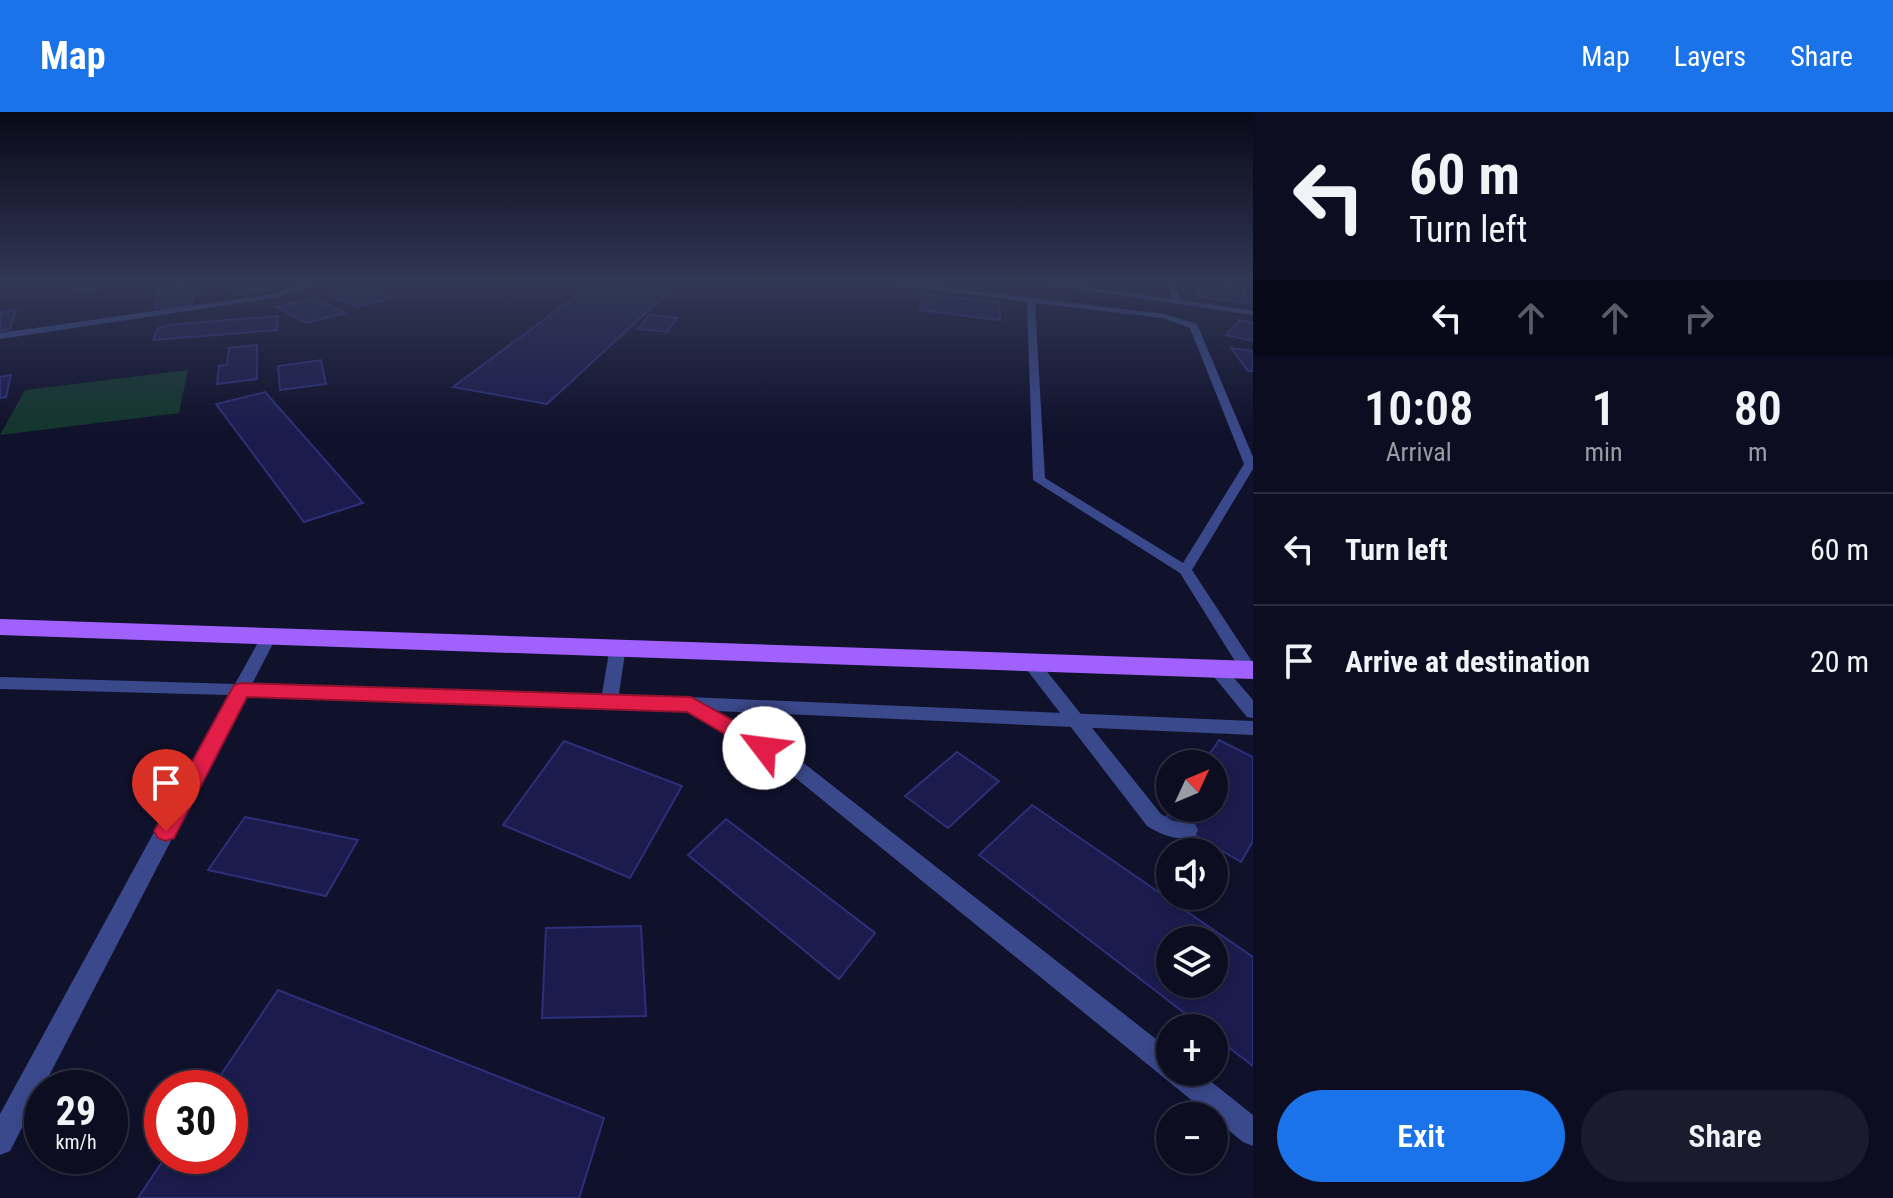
<!DOCTYPE html>
<html lang="en">
<head>
<meta charset="utf-8">
<style>
  body { margin:0; font-family:"Roboto Condensed",sans-serif; background:#1a1b2d; color:#f1f3f6; height:100vh; display:flex; flex-direction:column; font-size:30px; white-space:nowrap }
  * { box-sizing:border-box; margin:0 }
  p { font-size:26px; color:#9a9ca5 }
  .icon { flex:none; width:44px; height:44px; fill:none; stroke:currentColor; stroke-width:2; stroke-linecap:round; stroke-linejoin:round }
  .map { position:relative; flex:1; overflow:hidden }
  .panel { display:flex; flex-direction:column; background:#0c0d20; width:640px }
  .panel>* { flex:none }
  .banner { background:#0c0d20; color:#f1f3f6; overflow:hidden }
  .needle { width:52px; rotate:46deg }
  .fabs { position:absolute; left:1156px; top:638px; display:grid; gap:16px }
  .fabs a { display:grid; place-items:center; width:72px; height:72px; border-radius:50%; background:#0c0d20; box-shadow:0 4px 12px #0003,0 0 0 2px #2c2d3e; font-size:40px }
  .speed { position:absolute; left:24px; top:958px; display:flex; gap:16px; font-size:40px; font-weight:700; text-align:center }
  .speed>* { display:grid; place-content:center; width:104px; height:104px; border-radius:50%; background:#0c0d20; box-shadow:0 4px 12px #0003,0 0 0 2px #2c2d3e; line-height:1 }
  .speed small { font-size:20px; font-weight:400 }
  .speed .limit { border:12px solid #d22; background:#fff; color:#111 }
  .pin { position:absolute; display:grid; place-items:center; width:68px; height:68px; color:#fff; margin:-82px -34px; border-radius:50% 50% 50% 0; rotate:-45deg; box-shadow:0 0 8px #0007 }
  .pin .icon { rotate:45deg }
  .me { position:absolute; width:88px; margin:-44px; rotate:300deg; stroke-linejoin:round; filter:drop-shadow(0 0 6px #0008) }
  .turn { display:flex; align-items:center; gap:28px; height:168px; padding:0 24px; font-size:36px }
  .turn .icon { width:104px; height:104px; stroke-width:2.5 }
  .turn b { display:block; font-size:56px; line-height:68px }
  .lanes { display:flex; align-items:center; height:76px; padding:0 24px; background:#0003; justify-content:center; gap:40px; direction:ltr }
  .lanes .off { opacity:.35 }
  .eta { display:flex; justify-content:space-evenly; align-items:center; height:136px; text-align:center }
  .eta b { font-size:48px; font-weight:600; line-height:56px }
  .action { display:flex; gap:16px; margin-top:auto; padding:16px 24px }
  .action a { flex:1; height:92px; border-radius:48px; background:#1a73e8; color:#fff; font-size:32px; font-weight:600; line-height:92px; text-align:center }
  .action a+a { background:#1a1b2d; color:#f1f3f6 }
  ul { padding:0; list-style:none }
  li { display:flex; align-items:center; gap:24px; height:112px; padding:0 24px; border-top:2px solid #2c2d3e }
  li div { flex:1 }
  li b { display:block; font-size:30px }
  li em { font-style:normal }
  header { display:flex; align-items:center; gap:48px; box-sizing:border-box; height:112px; padding:0 40px; background:#1a73e8; color:#fff }
  header strong { font-size:38px }
  nav { display:flex; gap:44px; margin-inline-start:auto; font-size:28px }
  main { display:flex; flex:1; min-height:0 }
  .map>svg:first-child { display:block }
  .green { fill:#13362d }
  .building { fill:#1b1c4d; stroke:#2d2f7a; stroke-width:2; fill-rule:evenodd }
  .lines { fill:none; stroke-linecap:round; stroke-linejoin:round }
  .service { fill:#3a498c; fill-rule:evenodd }
  .minor { fill:#3a498c; fill-rule:evenodd }
  .primary { fill:#a161ff; fill-rule:evenodd }
  .route { fill:#e11d48; stroke:#92132f; stroke-width:2 }
</style>
</head>
<body>
<header>
<strong>Map</strong>
<nav><a>Map</a><a>Layers</a><a>Share</a></nav>
</header>
<main>
<div class="map">
<svg width="1253" height="1086" viewBox="0 0 1253 1086">
  <rect width="100%" height="100%" fill="#10112b"/>
  <!-- green -->
  <polygon class="green" points="188,258 179,301 0,323 25,278"/>
  <!-- building -->
  <g class="building">
    <polygon points="76,169 100,169 98,177 74,180"/>
    <polygon points="224,169 257,169 265,178 235,183"/>
    <polygon points="596,169 680,169 547,292 453,275"/>
    <polygon points="1195,169 1242,174 1248,191 1198,185"/>
    <polygon points="193,173 192,193 155,197 158,177"/>
    <polygon points="365,175 392,186 358,195 331,184"/>
    <polygon points="924,182 999,190 1000,208 919,198"/>
    <polygon points="315,186 345,201 306,211 277,195"/>
    <polygon points="16,198 10,217 0,219 0,200"/>
    <polygon points="649,203 677,206 667,220 638,217"/>
    <polygon points="278,204 277,218 153,228 158,216 168,213"/>
    <polygon points="1240,208 1253,211 1253,229 1226,223"/>
    <polygon points="257,233 257,267 217,272 219,254 227,253 229,236"/>
    <polygon points="1231,236 1253,239 1253,259 1248,259"/>
    <polygon points="321,248 326,272 280,278 278,254"/>
    <polygon points="11,263 6,285 0,286 0,265"/>
    <polygon points="265,280 363,391 304,410 216,292"/>
    <polygon points="1219,628 1253,645 1253,729 1241,750 1166,706 1173,696 1214,696 1214,652 1203,652"/>
    <polygon points="564,629 682,674 630,766 503,713"/>
    <polygon points="957,640 999,669 948,716 905,684"/>
    <path d="M 1032,693 L 1253,845 L 1253,954 L 1214,924 L 1214,916 L 1204,916 L 979,743 ZM 1170,828 L 1214,828 L 1214,872 L 1170,872 Z"/>
    <polygon points="245,705 358,728 326,784 208,758"/>
    <polygon points="726,707 875,821 839,867 688,743"/>
    <polygon points="641,814 646,904 542,906 546,816"/>
    <polygon points="278,878 604,1006 579,1086 138,1086 166,1044 230,1044 230,976 212,976"/>
  </g>
  <g class="lines">
    <!-- service -->
    <g class="service">
      <path d="M 868,169 L 893,169 L 1164,202 L 1197,212 L 1253,345 L 1253,357 L 1192,458 L 1253,551 L 1253,563 L 1243,562 L 1180,461 L 1033,368 L 1027,190 ZM 1035,191 L 1163,206 L 1190,216 L 1244,352 L 1183,451 L 1045,366 Z"/>
      <path d="M 1030,544 L 1036,546 L 1161,702 L 1173,709 L 1195,712 L 1198,718 L 1195,724 C 1177,730 1162,723 1147,714 L 1024,554 L 1022,550 L 1024,546 Z"/>
      <polygon points="1216,550 1222,552 1253,588 1253,606 1247,605 1210,560 1208,556 1210,552"/>
    </g>
    <!-- minor -->
    <g class="minor">
      <polygon points="317,169 329,169 274,186 0,227 0,221 273,182"/>
      <polygon points="1023,169 1045,169 1172,187 1166,169 1174,169 1180,188 1253,199 1253,203"/>
      <polygon points="270,517 278,522 252,572 602,582 610,534 618,529 626,534 619,582 1253,609 1253,623 716,599 796,645 1170,938 1170,960 1199,960 1253,1003 1253,1034 1243,1030 782,655 686,598 246,584 10,1039 0,1043 0,1002 229,583 0,577 0,565 235,572 265,518"/>
    </g>
    <!-- primary -->
    <polygon class="primary" points="0,507 1253,549 1253,567 0,523"/>
  </g>
  <!-- sky -->
  <linearGradient id="sky" x2="0" y2="1"><stop stop-color="#090918"/><stop offset="0.53" stop-color="#313855"/><stop offset="1" stop-color="#313855" stop-opacity="0"/></linearGradient>
  <rect width="1253" height="321" fill="url(#sky)"/>
  <!-- route -->
  <polygon class="route" points="241,571 691,585 772,630 775,636 772,641 757,641 687,600 247,585 174,726 166,729 158,726 154,719 158,712 234,573"/>
</svg>
<div class="fabs">
<a><svg class="needle" viewBox="-14 -14 28 28"><path d="M0-13l5 13h-10z" fill="#e53935"/><path d="M0 13l5-13h-10z" fill="#9a9ca5"/></svg></a>
<a><svg class="icon" aria-label="sound" viewBox="0 0 24 24"><path d="M4 9h4l5-4v14l-5-4H4zM17 9q2 3 0 6"/></svg></a>
<a><svg class="icon" aria-label="layers" viewBox="0 0 24 24"><path d="M12 4l9 5-9 5-9-5zM3 14l9 5 9-5"/></svg></a>
<a>+</a>
<a>−</a>
</div>
<div class="speed"><div>29<small>km/h</small></div><div class="limit">30</div></div>
<div class="pin" style="left:166px;top:719px;background:#d93025"><svg class="icon" aria-label="arrive" viewBox="0 0 24 24"><path d="M6 21V4h12l-3 4 3 4H6"/></svg></div>
<svg class="me" style="left:764px;top:636px" viewBox="-20 -20 40 40"><circle r="19" fill="#fff"/><path d="M0-13L10 11 0 6-10 11z" fill="#e11d48"/></svg>
</div>
<section class="panel">
<div class="banner">
<div class="turn"><svg class="icon" aria-label="left" viewBox="0 0 24 24"><path d="M17 20v-9H6M10 6l-5 5 5 5"/></svg><div><b>60 m</b>Turn left</div></div>
<div class="lanes"><svg class="icon" aria-label="left" viewBox="0 0 24 24"><path d="M17 20v-9H6M10 6l-5 5 5 5"/></svg><svg class="icon off" aria-label="ahead" viewBox="0 0 24 24"><path d="M12 20V5M6 11l6-6 6 6"/></svg><svg class="icon off" aria-label="ahead" viewBox="0 0 24 24"><path d="M12 20V5M6 11l6-6 6 6"/></svg><svg class="icon off" aria-label="right" viewBox="0 0 24 24"><path d="M7 20v-9h11M14 6l5 5-5 5"/></svg></div>
</div>
<div class="eta">
<div><b>10:08</b><p>Arrival</p></div>
<div><b>1</b><p>min</p></div>
<div><b>80</b><p>m</p></div>
</div>
<ul>
<li><svg class="icon" aria-label="left" viewBox="0 0 24 24"><path d="M17 20v-9H6M10 6l-5 5 5 5"/></svg><div><b>Turn left</b></div><em>60 m</em></li>
<li><svg class="icon" aria-label="arrive" viewBox="0 0 24 24"><path d="M6 21V4h12l-3 4 3 4H6"/></svg><div><b>Arrive at destination</b></div><em>20 m</em></li>
</ul>
<div class="action"><a>Exit</a><a>Share</a></div>
</section>
</main>
</body>
</html>
